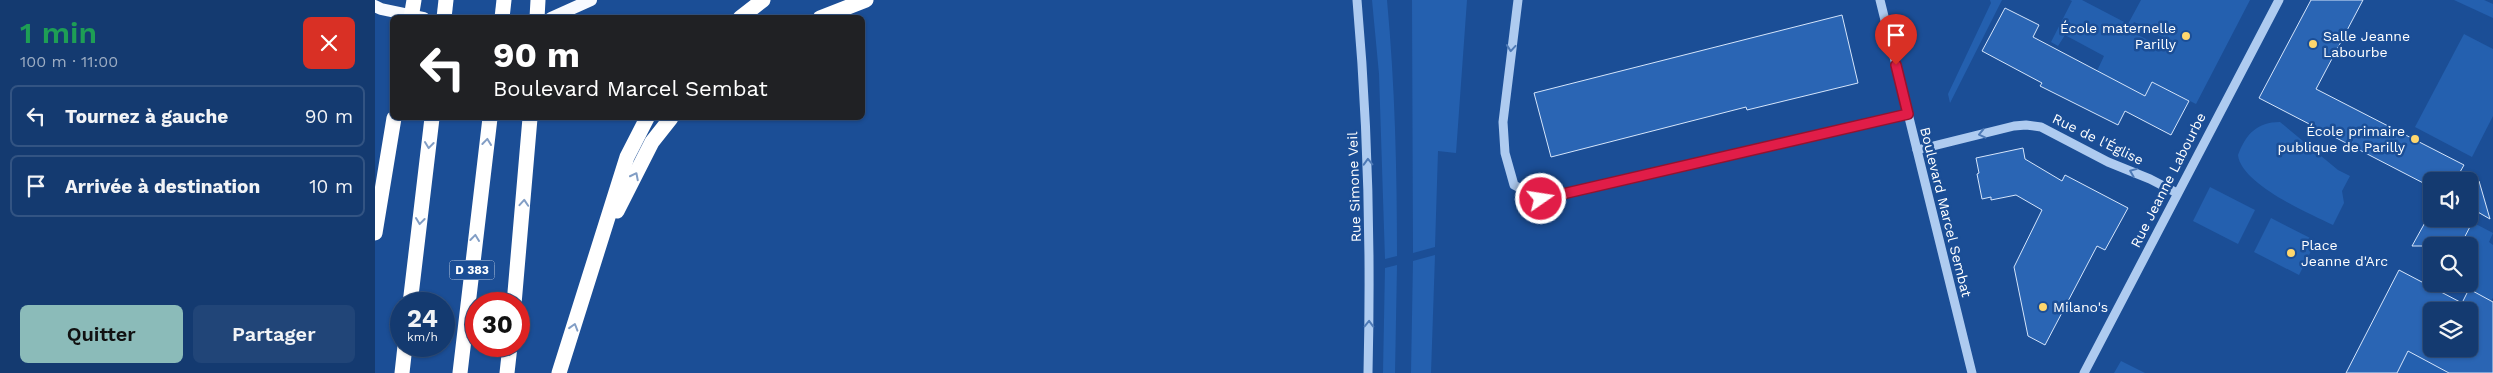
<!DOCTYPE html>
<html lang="fr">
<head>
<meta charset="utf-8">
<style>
  body { margin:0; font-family:"Work Sans",sans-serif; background:#214578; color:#f1f3f6; height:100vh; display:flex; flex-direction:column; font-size:19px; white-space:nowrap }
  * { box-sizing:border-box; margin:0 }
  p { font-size:16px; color:#9dadc3 }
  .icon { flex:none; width:28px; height:28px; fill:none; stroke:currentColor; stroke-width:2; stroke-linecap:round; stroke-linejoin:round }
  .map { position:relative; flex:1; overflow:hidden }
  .sheet { display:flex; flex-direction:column; background:#143a70; width:375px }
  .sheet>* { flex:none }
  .guide { position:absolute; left:15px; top:15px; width:475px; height:105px; border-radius:8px; box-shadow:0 1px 4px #0004,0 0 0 1px #335483; background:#202124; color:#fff; overflow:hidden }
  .tools { position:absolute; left:2048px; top:172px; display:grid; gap:10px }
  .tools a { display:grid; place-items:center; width:55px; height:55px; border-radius:8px; background:#143a70; box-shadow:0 1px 4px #0004,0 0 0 1px #335483; font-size:25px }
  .speed { position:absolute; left:15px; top:292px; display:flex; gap:10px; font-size:25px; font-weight:700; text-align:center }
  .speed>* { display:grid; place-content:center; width:65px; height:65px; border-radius:50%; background:#143a70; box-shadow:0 1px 4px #0004,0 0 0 1px #335483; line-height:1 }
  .speed small { font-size:12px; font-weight:400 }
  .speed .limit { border:8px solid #d22; background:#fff; color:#111 }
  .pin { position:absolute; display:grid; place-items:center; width:42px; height:42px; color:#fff; margin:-51px -21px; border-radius:50% 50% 50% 0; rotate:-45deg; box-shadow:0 0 5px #0007 }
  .pin .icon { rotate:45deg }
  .me { position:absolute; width:55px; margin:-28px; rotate:77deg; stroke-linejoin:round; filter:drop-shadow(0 0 4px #0008) }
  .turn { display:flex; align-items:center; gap:18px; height:105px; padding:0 20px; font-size:22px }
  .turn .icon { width:65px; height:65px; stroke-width:2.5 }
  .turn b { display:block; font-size:35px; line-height:42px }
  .round { display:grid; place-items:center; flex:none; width:52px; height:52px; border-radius:8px; background:#214578 }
  .head { display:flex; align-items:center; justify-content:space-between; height:85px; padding:0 20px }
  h1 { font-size:30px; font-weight:600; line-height:38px; color:#1e9e55 }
  .primary-button { display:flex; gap:10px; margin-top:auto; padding:10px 20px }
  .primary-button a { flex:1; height:58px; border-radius:8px; background:#8bbbb9; color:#111; font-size:20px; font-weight:600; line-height:58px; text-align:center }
  .primary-button a+a { background:#214578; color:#f1f3f6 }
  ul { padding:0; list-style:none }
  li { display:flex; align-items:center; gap:15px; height:62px; margin:0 10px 8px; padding:0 10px; border:2px solid #335483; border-radius:8px }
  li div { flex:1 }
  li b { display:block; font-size:19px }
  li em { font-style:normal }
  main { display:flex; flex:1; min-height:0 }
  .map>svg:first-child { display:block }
  .green { fill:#2460af; fill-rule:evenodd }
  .building { fill:#2a65b4; stroke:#d5e5fb; fill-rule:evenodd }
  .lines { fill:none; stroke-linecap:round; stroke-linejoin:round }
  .minor { stroke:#aecbf0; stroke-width:9 }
  .major { stroke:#f7faff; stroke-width:12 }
  .highway { stroke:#fff; stroke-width:15 }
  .highway-bridge { stroke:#fff; stroke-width:15 }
  .oneway { stroke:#4e7ab6 }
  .oneway2 { stroke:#829ec5 }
  .route-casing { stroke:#92132f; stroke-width:12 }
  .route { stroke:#e11d48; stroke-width:9 }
  .poi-dot { fill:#ffd76d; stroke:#1b4e96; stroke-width:2 }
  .labels { text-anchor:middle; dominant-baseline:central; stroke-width:5; stroke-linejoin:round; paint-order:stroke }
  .shield { fill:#1b4e96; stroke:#bbcae0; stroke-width:1 }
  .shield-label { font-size:12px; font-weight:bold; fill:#fff }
  .poi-label { font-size:14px; fill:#fff; stroke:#1b4e96; text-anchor:start }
  .street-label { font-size:14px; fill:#fff; stroke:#1b4e96 }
</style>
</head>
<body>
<main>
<section class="sheet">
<div class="head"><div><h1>1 min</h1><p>100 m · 11:00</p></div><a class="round" style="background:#d93025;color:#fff"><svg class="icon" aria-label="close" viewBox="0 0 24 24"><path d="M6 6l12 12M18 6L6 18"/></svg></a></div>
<ul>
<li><svg class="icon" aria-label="left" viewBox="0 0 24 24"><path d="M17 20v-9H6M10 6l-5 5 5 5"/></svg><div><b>Tournez à gauche</b></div><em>90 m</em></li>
<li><svg class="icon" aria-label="arrive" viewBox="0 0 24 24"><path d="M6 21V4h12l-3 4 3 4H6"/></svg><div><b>Arrivée à destination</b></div><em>10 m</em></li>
</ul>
<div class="primary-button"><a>Quitter</a><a>Partager</a></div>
</section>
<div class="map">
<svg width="2118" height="373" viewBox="0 0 2118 373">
  <rect width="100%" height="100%" fill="#1b4e96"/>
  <!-- green -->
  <g class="green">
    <path d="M 997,0 L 1012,0 C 1020,86 1022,170 1022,256 L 1010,259 L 1004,74 Z"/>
    <polygon points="1037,0 1092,0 1081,153 1063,151 1060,247 1038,253"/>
    <polygon points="1615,0 1627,0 1575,103 1573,94 1616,3"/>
    <path d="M 1695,0 L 1707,0 L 1753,24 L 1766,0 L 1875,0 L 1821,104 L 1777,82 L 1770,96 L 1722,71 L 1729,56 L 1690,35 L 1683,46 L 1676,42 L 1697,1 ZM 1759,22 L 1801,44 L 1797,52 L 1755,31 Z"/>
    <polygon points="2079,0 2109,0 2118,4 2118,18"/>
    <polygon points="2089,34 2118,49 2118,116 2097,157 2040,127"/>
    <path d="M 1905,122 L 1963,170 L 1975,176 L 1967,191 L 1969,203 L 1958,225 C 1933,213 1866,184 1863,155 C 1871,134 1882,122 1905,122 Z"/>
    <polygon points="1835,187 1880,210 1863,244 1818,221"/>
    <polygon points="1896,218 1941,241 1924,275 1879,252"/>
    <polygon points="2097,222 2118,233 2114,242 2118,245 2118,298 2115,301 2094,289 2092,284 2094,246 2085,246"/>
    <polygon points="1060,255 1056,373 1036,373 1038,261"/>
    <polygon points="1022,265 1020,373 1008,373 1010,268"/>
    <polygon points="2001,316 2056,346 2056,349 2063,349 2056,363 2074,373 2022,373 2029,358"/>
    <polygon points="1746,361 1770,373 1739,373"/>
  </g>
  <!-- building -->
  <g class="building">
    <polygon points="1936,0 1988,0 1941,89 2089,165 2085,172 2104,181 2115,219 2094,207 2094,181 2056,181 2056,187 1884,98"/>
    <polygon points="1630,8 1664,25 1658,37 1770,96 1777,82 1814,101 1796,135 1750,111 1743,125 1665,86 1667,83 1607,51"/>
    <polygon points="1467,15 1483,83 1372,110 1371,107 1176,157 1159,93"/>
    <polygon points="1648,148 1650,159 1687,181 1690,175 1753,208 1730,250 1722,246 1670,345 1653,336 1639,267 1667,210 1641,195 1616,200 1616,197 1607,199 1602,174 1604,173 1601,158"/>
    <polygon points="2052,219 2099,219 2085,246 2037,246"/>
    <path d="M 2024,270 L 2087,303 L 2094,289 L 2118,302 L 2118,373 L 2074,373 L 2033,351 L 2022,373 L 1971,373 ZM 2056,311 L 2094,311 L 2094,349 L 2056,349 Z"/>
  </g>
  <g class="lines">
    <!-- minor -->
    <g class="minor">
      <path d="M 982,0 C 993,124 996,248 993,373"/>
      <polyline points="1143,0 1128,122 1130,153 1139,185 1166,199 1533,114"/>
      <polyline points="1505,0 1597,373"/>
      <polyline points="1542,150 1639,126 1651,125 1666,127 1733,162 1775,179 1802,193"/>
      <polyline points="1709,373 1904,0"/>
    </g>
    <!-- major -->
    <g class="major">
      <polyline points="0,6 6,9 49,18"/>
      <polyline points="176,18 216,0"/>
    </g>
    <!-- highway -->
    <g class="highway">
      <polyline points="69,18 71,0"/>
      <polyline points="127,18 129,0"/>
      <polyline points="162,18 163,0"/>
      <polyline points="365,18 388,0"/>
      <polyline points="445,18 491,0"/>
      <polyline points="242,211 277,142 296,118"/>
      <polyline points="0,233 19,118"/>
      <polyline points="35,304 57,118"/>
      <polyline points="139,304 155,118"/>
      <polyline points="27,373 30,346"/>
      <polyline points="85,373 115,118"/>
      <polyline points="132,373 135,346"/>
      <polyline points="184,373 252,157 272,118"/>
    </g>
    <!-- highway-bridge -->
    <polyline class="highway-bridge" points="36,18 39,0"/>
  </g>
  <!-- one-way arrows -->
  <defs><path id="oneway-chevron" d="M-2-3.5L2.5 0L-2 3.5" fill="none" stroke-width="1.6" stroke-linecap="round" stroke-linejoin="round" transform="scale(1.25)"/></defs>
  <g class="oneway">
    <use href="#oneway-chevron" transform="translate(1136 48) rotate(95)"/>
    <use href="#oneway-chevron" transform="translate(1607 134) rotate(167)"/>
    <use href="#oneway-chevron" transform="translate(993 162) rotate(-92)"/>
    <use href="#oneway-chevron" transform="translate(1758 172) rotate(-158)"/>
    <use href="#oneway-chevron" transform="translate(994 324) rotate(-89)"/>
  </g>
  <g class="oneway2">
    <use href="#oneway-chevron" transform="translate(112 142) rotate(-83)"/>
    <use href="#oneway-chevron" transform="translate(54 145) rotate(97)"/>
    <use href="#oneway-chevron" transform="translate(260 176) rotate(-63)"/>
    <use href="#oneway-chevron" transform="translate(149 203) rotate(-86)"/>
    <use href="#oneway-chevron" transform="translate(45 221) rotate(97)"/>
    <use href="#oneway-chevron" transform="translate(100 238) rotate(-83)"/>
    <use href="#oneway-chevron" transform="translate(199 327) rotate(-73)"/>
  </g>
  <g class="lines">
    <!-- route casing -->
    <g class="route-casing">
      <polyline id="route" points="1166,199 1533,114 1521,65"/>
    </g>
    <!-- route -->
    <use href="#route" class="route"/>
  </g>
  <!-- markers -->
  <g class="poi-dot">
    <circle cx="1811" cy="36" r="5"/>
    <circle cx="1938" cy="44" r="5"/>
    <circle cx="2040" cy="139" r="5"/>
    <circle cx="1916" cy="253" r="5"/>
    <circle cx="1668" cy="307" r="5"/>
  </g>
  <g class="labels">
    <!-- shield labels -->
    <rect class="shield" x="74.5" y="260.5" width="45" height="19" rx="4"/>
    <g class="shield-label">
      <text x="97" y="270">D 383</text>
    </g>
    <!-- poi labels -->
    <g class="poi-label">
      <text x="1801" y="28" text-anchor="end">École maternelle<tspan x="1801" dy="16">Parilly</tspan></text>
      <text x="1948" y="36">Salle Jeanne<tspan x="1948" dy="16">Labourbe</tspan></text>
      <text x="2030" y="131" text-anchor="end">École primaire<tspan x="2030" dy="16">publique de Parilly</tspan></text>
      <text x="1926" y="245">Place<tspan x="1926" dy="16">Jeanne d'Arc</tspan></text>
      <text x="1678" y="307">Milano's</text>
    </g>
    <!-- street labels -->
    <g class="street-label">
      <text transform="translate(1723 139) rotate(26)">Rue de l'Église</text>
      <text transform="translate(1793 180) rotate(-63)">Rue Jeanne Labourbe</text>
      <text transform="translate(979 187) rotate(-92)">Rue Simone Veil</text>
      <text transform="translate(1571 212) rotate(76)">Boulevard Marcel Sembat</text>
    </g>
  </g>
</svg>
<div class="tools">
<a><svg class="icon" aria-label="sound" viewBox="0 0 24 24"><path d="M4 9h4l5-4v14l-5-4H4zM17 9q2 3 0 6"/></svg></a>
<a><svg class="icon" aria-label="search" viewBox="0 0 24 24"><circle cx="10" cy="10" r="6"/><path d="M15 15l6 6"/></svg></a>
<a><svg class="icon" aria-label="layers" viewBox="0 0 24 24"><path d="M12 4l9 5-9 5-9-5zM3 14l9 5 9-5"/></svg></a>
</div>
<div class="speed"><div>24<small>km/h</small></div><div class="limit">30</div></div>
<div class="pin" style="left:1521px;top:65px;background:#d93025"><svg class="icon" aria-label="arrive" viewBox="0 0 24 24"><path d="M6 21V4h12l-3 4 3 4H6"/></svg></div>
<svg class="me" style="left:1166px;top:199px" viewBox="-20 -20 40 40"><circle r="17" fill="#e11d48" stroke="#fff" stroke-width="3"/><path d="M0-11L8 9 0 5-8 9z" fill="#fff"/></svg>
<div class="guide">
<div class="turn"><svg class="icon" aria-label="left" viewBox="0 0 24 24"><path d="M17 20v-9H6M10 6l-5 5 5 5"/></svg><div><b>90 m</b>Boulevard Marcel Sembat</div></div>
</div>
</div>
</main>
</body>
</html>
